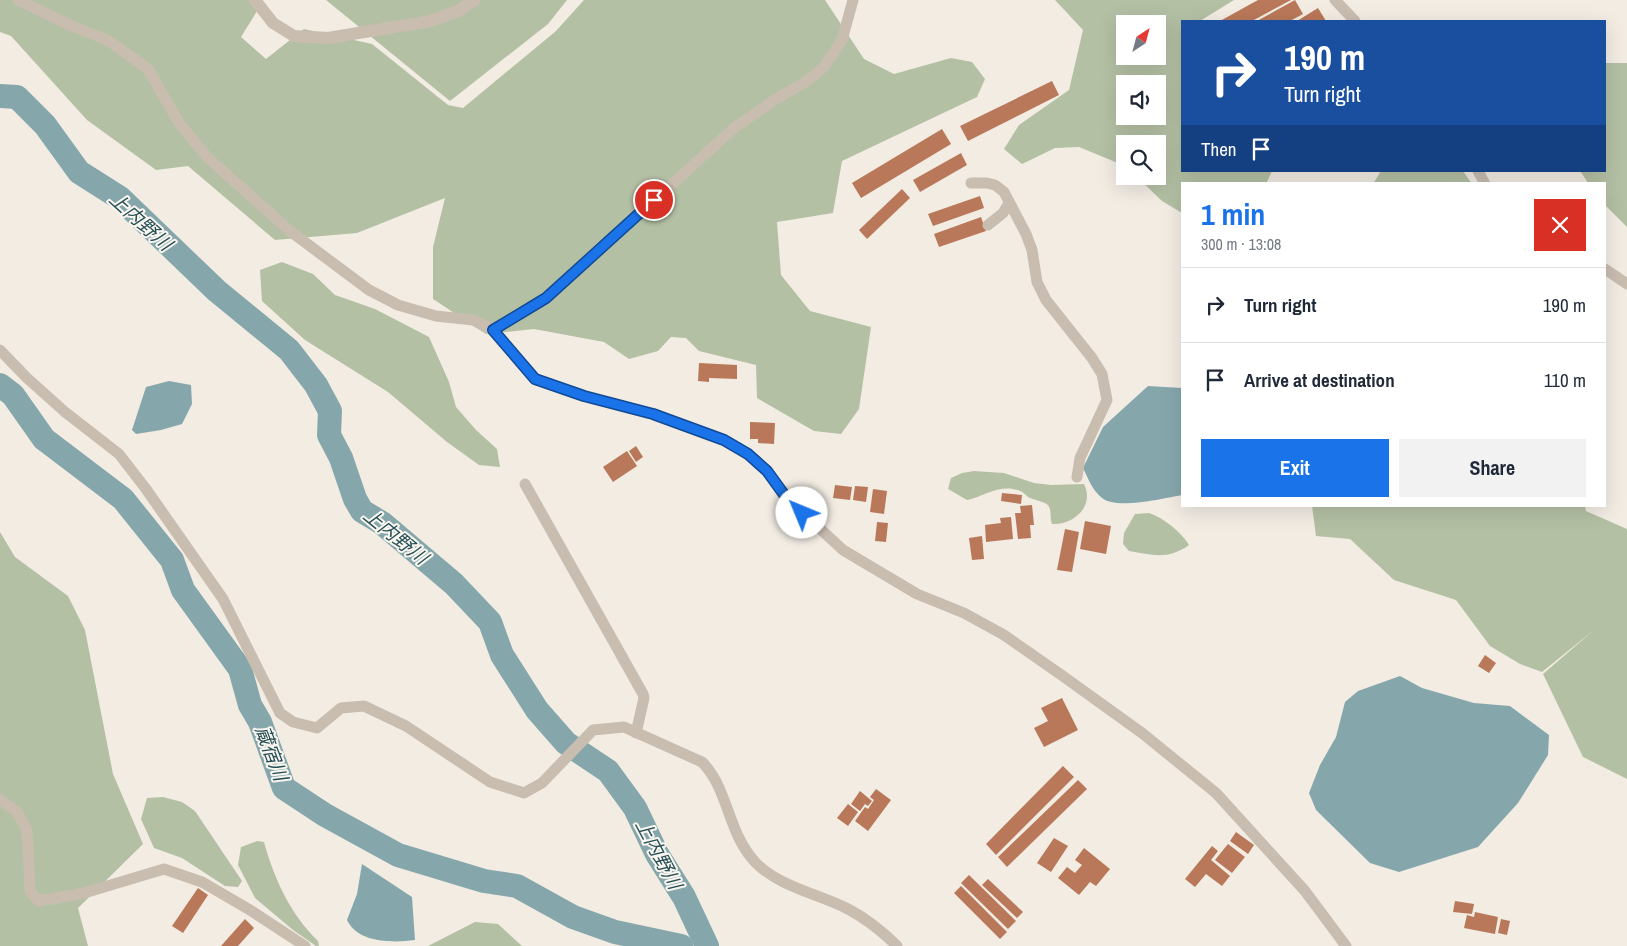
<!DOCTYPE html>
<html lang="en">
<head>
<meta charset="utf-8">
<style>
  body { margin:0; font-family:"Archivo Narrow","Noto Sans JP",sans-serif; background:#f2f2f3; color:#1f2937; height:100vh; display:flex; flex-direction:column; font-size:19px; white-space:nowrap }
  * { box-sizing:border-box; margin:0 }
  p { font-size:16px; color:#747a83 }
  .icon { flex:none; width:28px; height:28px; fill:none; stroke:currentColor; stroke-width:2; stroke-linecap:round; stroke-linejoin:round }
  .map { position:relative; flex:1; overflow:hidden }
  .drawer { position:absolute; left:1181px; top:182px; width:425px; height:325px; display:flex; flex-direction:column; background:#fff; border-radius:0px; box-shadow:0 5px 20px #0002 }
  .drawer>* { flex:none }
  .banner { position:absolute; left:1181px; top:20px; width:425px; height:152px; border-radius:0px; box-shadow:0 5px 20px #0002; background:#1a4fa0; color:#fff; overflow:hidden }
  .needle { width:32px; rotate:36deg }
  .tools { position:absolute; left:1116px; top:15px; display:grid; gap:10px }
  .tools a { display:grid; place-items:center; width:50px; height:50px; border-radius:0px; background:#fff; box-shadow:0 5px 20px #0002; font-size:25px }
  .pin { position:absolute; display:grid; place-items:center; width:42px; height:42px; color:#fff; margin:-21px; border:2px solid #fff; border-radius:50%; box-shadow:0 1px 5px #0007 }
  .me { position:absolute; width:55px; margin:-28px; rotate:315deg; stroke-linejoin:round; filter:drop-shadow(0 0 4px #0008) }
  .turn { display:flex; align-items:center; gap:18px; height:105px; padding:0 20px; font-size:22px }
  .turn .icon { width:65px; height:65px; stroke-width:2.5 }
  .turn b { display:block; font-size:35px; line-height:42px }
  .then { display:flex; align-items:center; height:48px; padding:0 20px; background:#0003; gap:10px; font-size:19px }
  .round { display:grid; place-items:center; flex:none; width:52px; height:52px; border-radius:0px; background:#f2f2f3 }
  .head { display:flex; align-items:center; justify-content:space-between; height:85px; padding:0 20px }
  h1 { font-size:30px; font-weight:700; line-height:38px; color:#1a73e8 }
  .primary-button { display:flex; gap:10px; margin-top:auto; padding:10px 20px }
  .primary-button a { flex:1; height:58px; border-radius:0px; background:#1a73e8; color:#fff; font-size:20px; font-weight:700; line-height:58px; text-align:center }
  .primary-button a+a { background:#f2f2f3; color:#1f2937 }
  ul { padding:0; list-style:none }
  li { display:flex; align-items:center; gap:15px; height:75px; padding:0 20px; border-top:1px solid #e0e1e3 }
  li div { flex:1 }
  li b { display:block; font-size:19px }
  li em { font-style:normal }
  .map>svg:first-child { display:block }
  .green { fill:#b4c0a4; fill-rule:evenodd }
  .water { fill:#85a7ac }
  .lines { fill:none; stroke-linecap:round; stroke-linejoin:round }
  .river { stroke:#85a7ac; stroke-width:24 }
  .building { fill:#b97859 }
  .minor { stroke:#c9bdb0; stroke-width:11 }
  .tertiary { stroke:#c9bdb0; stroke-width:12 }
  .route-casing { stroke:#114b97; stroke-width:12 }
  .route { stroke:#1a73e8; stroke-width:9 }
  .labels { text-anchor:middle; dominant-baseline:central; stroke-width:4; stroke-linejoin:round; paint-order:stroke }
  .water-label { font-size:19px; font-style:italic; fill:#265056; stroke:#f9f5ef }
</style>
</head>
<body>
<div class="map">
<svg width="1627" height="946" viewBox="0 0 1627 946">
  <rect width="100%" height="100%" fill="#f2ece3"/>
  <!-- green -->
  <g class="green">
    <polygon points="0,0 261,0 262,3 241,37 266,59 304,29 372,44 448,105 463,108 556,31 584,0 825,0 864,59 894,74 951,58 972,62 985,79 977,97 842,161 833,213 777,222 781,275 810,311 871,327 859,409 841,434 814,431 757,398 756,365 699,351 686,338 671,337 658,351 629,359 604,342 534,329 486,334 433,299 433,247 445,198 357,233 275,240 188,166 156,170 87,120 11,36 0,32"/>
    <polygon points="326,0 567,0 548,24 450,101"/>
    <path d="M 1055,0 L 1234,0 L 1200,21 L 1182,21 L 1182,171 L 1272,171 L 1266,184 L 1182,184 L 1182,213 L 1162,201 L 1136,176 L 1158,176 L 1158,144 L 1125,144 L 1125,166 L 1079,147 L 1055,148 L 1022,164 L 1004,149 L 1019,125 L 1069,90 L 1083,30 ZM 1125,24 L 1158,24 L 1158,56 L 1125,56 ZM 1125,84 L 1158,84 L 1158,116 L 1125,116 Z"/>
    <polygon points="1605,63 1627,63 1627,227 1605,205 1605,184 1589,184 1580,171 1605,171"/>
    <polygon points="1381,171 1463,171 1472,184 1373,184"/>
    <polygon points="282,262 313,274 335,295 375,309 429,337 449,382 456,407 476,430 497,449 500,467 479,465 447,442 388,392 305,340 262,301 260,270"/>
    <path d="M 974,471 L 1004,473 L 1034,483 L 1051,485 L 1084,484 C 1095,506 1074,525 1052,524 C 1050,519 1051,514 1050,509 C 1048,501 1036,501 1030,498 C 1026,496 1024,492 1020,491 C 1001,483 985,496 967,500 L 948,489 L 951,478 L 962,473 Z"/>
    <polygon points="1312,506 1585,506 1586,511 1627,529 1627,779 1583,757 1543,674 1594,630 1542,672 1520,664 1490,646 1456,600 1394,580 1350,539 1316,536"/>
    <path d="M 1149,513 C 1164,518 1181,532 1189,545 C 1168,560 1153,555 1129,551 L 1123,544 L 1124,533 L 1135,514 Z"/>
    <polygon points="0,532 15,557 68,596 85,630 113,774 143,844 78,908 88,946 0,946"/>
    <polygon points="163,797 182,802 195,811 242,881 238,887 225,886 182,858 154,848 141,819 147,798"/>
    <path d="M 257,841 L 264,842 C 274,879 291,915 318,941 L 319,946 L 316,946 L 293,930 L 255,898 L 238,865 L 241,847 Z"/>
    <polygon points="475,922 498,924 522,946 428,946"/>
  </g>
  <!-- water -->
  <g class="water">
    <polygon points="169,381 191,385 192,404 182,424 161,430 136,434 132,430 146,387"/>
    <path d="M 1148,386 L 1182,388 L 1182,495 C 1165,498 1116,510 1102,498 C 1092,490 1088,478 1083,468 L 1103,427 Z"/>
    <polygon points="1400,676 1422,688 1474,703 1510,706 1549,735 1548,755 1518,803 1478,847 1399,872 1370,863 1316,810 1309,793 1320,765 1336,737 1345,702 1358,691"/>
    <path d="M 362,864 L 412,897 L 415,940 C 392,943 358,943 347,920 L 357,894 Z"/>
  </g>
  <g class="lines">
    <!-- river -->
    <g class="river">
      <polyline points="0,96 17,97 45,125 79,172 120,198 217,291 289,350 316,385 330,411 329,435 341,458 355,499 362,511 382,523 454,584 490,622 502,655 537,710 566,743 608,771 635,808 657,854 684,897 707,946"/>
      <polyline points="0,385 13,395 44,439 123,499 172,560 183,590 240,669 250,705 260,722 284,788 325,815 398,855 484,881 517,886 573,917 615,932 681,946"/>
    </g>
  </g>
  <!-- building -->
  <g class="building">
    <polygon points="1258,0 1291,0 1252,21 1220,21"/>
    <polygon points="1295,0 1303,14 1290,21 1257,21"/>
    <polygon points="1318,8 1326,21 1297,21"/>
    <polygon points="1052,81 1059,95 968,141 960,126"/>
    <polygon points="942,129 951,144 861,198 852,183"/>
    <polygon points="961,153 967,165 920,192 913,180"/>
    <polygon points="902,189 910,198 867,239 859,230"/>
    <polygon points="980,196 984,208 933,226 928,214"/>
    <polygon points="981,217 986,231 939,247 934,234"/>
    <polygon points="699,363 737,365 737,379 709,378 709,382 698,381"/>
    <polygon points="750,422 775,423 774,444 758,443 758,439 750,439"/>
    <polygon points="636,446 643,457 636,462 629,451"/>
    <polygon points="627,451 637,466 613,482 603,467"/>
    <polygon points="835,485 852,487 850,500 833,498"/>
    <polygon points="855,486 868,487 866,502 853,500"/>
    <polygon points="873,489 887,491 884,514 870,512"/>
    <polygon points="1002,493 1022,495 1021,504 1001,501"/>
    <polygon points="1032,505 1034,525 1030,525 1031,538 1018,539 1015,513 1021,513 1020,506"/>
    <polygon points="1011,517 1013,539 986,542 985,525 1001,523 1000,518"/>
    <polygon points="1085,521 1111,526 1106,554 1080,549"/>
    <polygon points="877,522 888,523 886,542 875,541"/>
    <polygon points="1065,529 1079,532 1072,572 1057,570"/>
    <polygon points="982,536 984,559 972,560 969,538"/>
    <polygon points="1485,655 1496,663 1489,673 1478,666"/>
    <polygon points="1062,698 1078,730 1044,747 1034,728 1048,721 1041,708"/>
    <polygon points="1063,766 1074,777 996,855 986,844"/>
    <polygon points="1078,780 1087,789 1007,867 998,857"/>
    <polygon points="876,789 891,800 868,831 855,821 865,807 868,809 874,800 870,797"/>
    <polygon points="860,791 872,801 868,806 865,804 860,811 851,804"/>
    <polygon points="848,804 858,812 848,826 837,818"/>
    <polygon points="1236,832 1254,845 1248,854 1230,841"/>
    <polygon points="1054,838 1068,846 1051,872 1037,863"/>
    <polygon points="1228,844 1245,857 1232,873 1215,860"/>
    <polygon points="1212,846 1218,851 1211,860 1230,876 1222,886 1206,874 1195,887 1185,879"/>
    <polygon points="1084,848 1110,869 1096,886 1090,882 1079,895 1058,878 1067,867 1075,873 1082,865 1075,860"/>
    <polygon points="969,875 1016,921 1008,929 961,883"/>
    <polygon points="988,879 1023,912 1017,918 982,885"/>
    <polygon points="961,886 1007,932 1000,939 954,893"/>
    <polygon points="198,888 208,895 183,933 172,926"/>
    <polygon points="1455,901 1474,904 1472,914 1453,912"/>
    <polygon points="1475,912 1498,917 1495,934 1464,928 1467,915 1474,917"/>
    <polygon points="245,919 254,928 238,946 221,946"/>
    <polygon points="1501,919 1510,921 1507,935 1498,933"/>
  </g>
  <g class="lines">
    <!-- minor -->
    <g class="minor">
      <polyline points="18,0 72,26 109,41 148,69 179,123 208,158 290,231 369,290 398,305 436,316 473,320 493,330 535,379 584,396 653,414 724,440 748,454 767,471 789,500 843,550 917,594 964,613 1004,635 1060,674 1142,733 1216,793 1305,891 1346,946"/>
      <polyline points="1335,0 1355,21"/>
      <polyline points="1478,171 1485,184"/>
      <polyline points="971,183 987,183 995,185 1004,192 1026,234 1032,250 1037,282 1046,300 1092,358 1102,374 1107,400 1080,458 1077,477"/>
      <polyline points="988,225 1003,213 1009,203"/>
      <polyline points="1605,269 1627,284"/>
      <polyline points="493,330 546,298 734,128 779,97 804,83 824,67 842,40 853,0"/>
      <path d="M 0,350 L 27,378 L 65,412 L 119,454 L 146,489 L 223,599 L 280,713 L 293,722 L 317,728 L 341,708 L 364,706 L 406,726 L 490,782 L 524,793 L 542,783 L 593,730 L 624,727 L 702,762 C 729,789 727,833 756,863 C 780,887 819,894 848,909 C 867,919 882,931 897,946"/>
      <polyline points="525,484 643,694 644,698 636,733"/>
      <polyline points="0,799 17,812 26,828 28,843 30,891 39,901 84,893 164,869 202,882 250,910 305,946"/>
    </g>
    <!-- tertiary -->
    <polyline class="tertiary" points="255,0 273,23 294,36 328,38 431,21 458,11 475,0"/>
  </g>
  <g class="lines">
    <!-- route casing -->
    <g class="route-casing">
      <polyline id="route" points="654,200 546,298 493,330 535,379 584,396 653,414 724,440 748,454 767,471 788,500 802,513"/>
    </g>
    <!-- route -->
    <use href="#route" class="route"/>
  </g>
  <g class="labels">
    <!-- water labels -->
    <g class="water-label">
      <text transform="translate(141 221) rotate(42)">上内野川</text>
      <text transform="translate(396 536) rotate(39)">上内野川</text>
      <text transform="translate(272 753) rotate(69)">蔵宿川</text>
      <text transform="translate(659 854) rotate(62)">上内野川</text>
    </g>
  </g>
</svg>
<div class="tools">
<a><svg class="needle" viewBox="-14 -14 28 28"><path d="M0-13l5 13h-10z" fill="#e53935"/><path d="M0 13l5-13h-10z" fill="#747a83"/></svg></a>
<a><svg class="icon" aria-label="sound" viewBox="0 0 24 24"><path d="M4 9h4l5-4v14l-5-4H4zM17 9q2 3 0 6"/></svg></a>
<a><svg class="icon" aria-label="search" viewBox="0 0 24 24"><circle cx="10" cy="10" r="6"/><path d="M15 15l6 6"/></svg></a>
</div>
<div class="pin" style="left:654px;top:200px;background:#d93025"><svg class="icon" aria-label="arrive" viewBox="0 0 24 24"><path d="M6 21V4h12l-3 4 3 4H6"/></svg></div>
<svg class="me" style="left:802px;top:513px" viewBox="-20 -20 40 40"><circle r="19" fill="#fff"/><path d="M0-13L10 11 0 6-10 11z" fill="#1a73e8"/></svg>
<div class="banner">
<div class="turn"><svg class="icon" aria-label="right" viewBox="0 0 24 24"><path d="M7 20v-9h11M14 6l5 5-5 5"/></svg><div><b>190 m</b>Turn right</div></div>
<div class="then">Then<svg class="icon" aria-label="arrive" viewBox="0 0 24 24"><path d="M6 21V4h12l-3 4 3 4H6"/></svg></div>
</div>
<section class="drawer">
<div class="head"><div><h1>1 min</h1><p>300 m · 13:08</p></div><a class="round" style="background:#d93025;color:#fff"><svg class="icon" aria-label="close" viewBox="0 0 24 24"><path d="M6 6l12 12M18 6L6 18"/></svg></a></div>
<ul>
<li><svg class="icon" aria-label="right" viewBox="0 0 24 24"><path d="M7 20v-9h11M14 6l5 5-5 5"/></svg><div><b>Turn right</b></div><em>190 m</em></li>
<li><svg class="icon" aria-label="arrive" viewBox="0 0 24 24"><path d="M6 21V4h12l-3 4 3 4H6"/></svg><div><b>Arrive at destination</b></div><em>110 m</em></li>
</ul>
<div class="primary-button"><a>Exit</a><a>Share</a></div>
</section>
</div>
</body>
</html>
